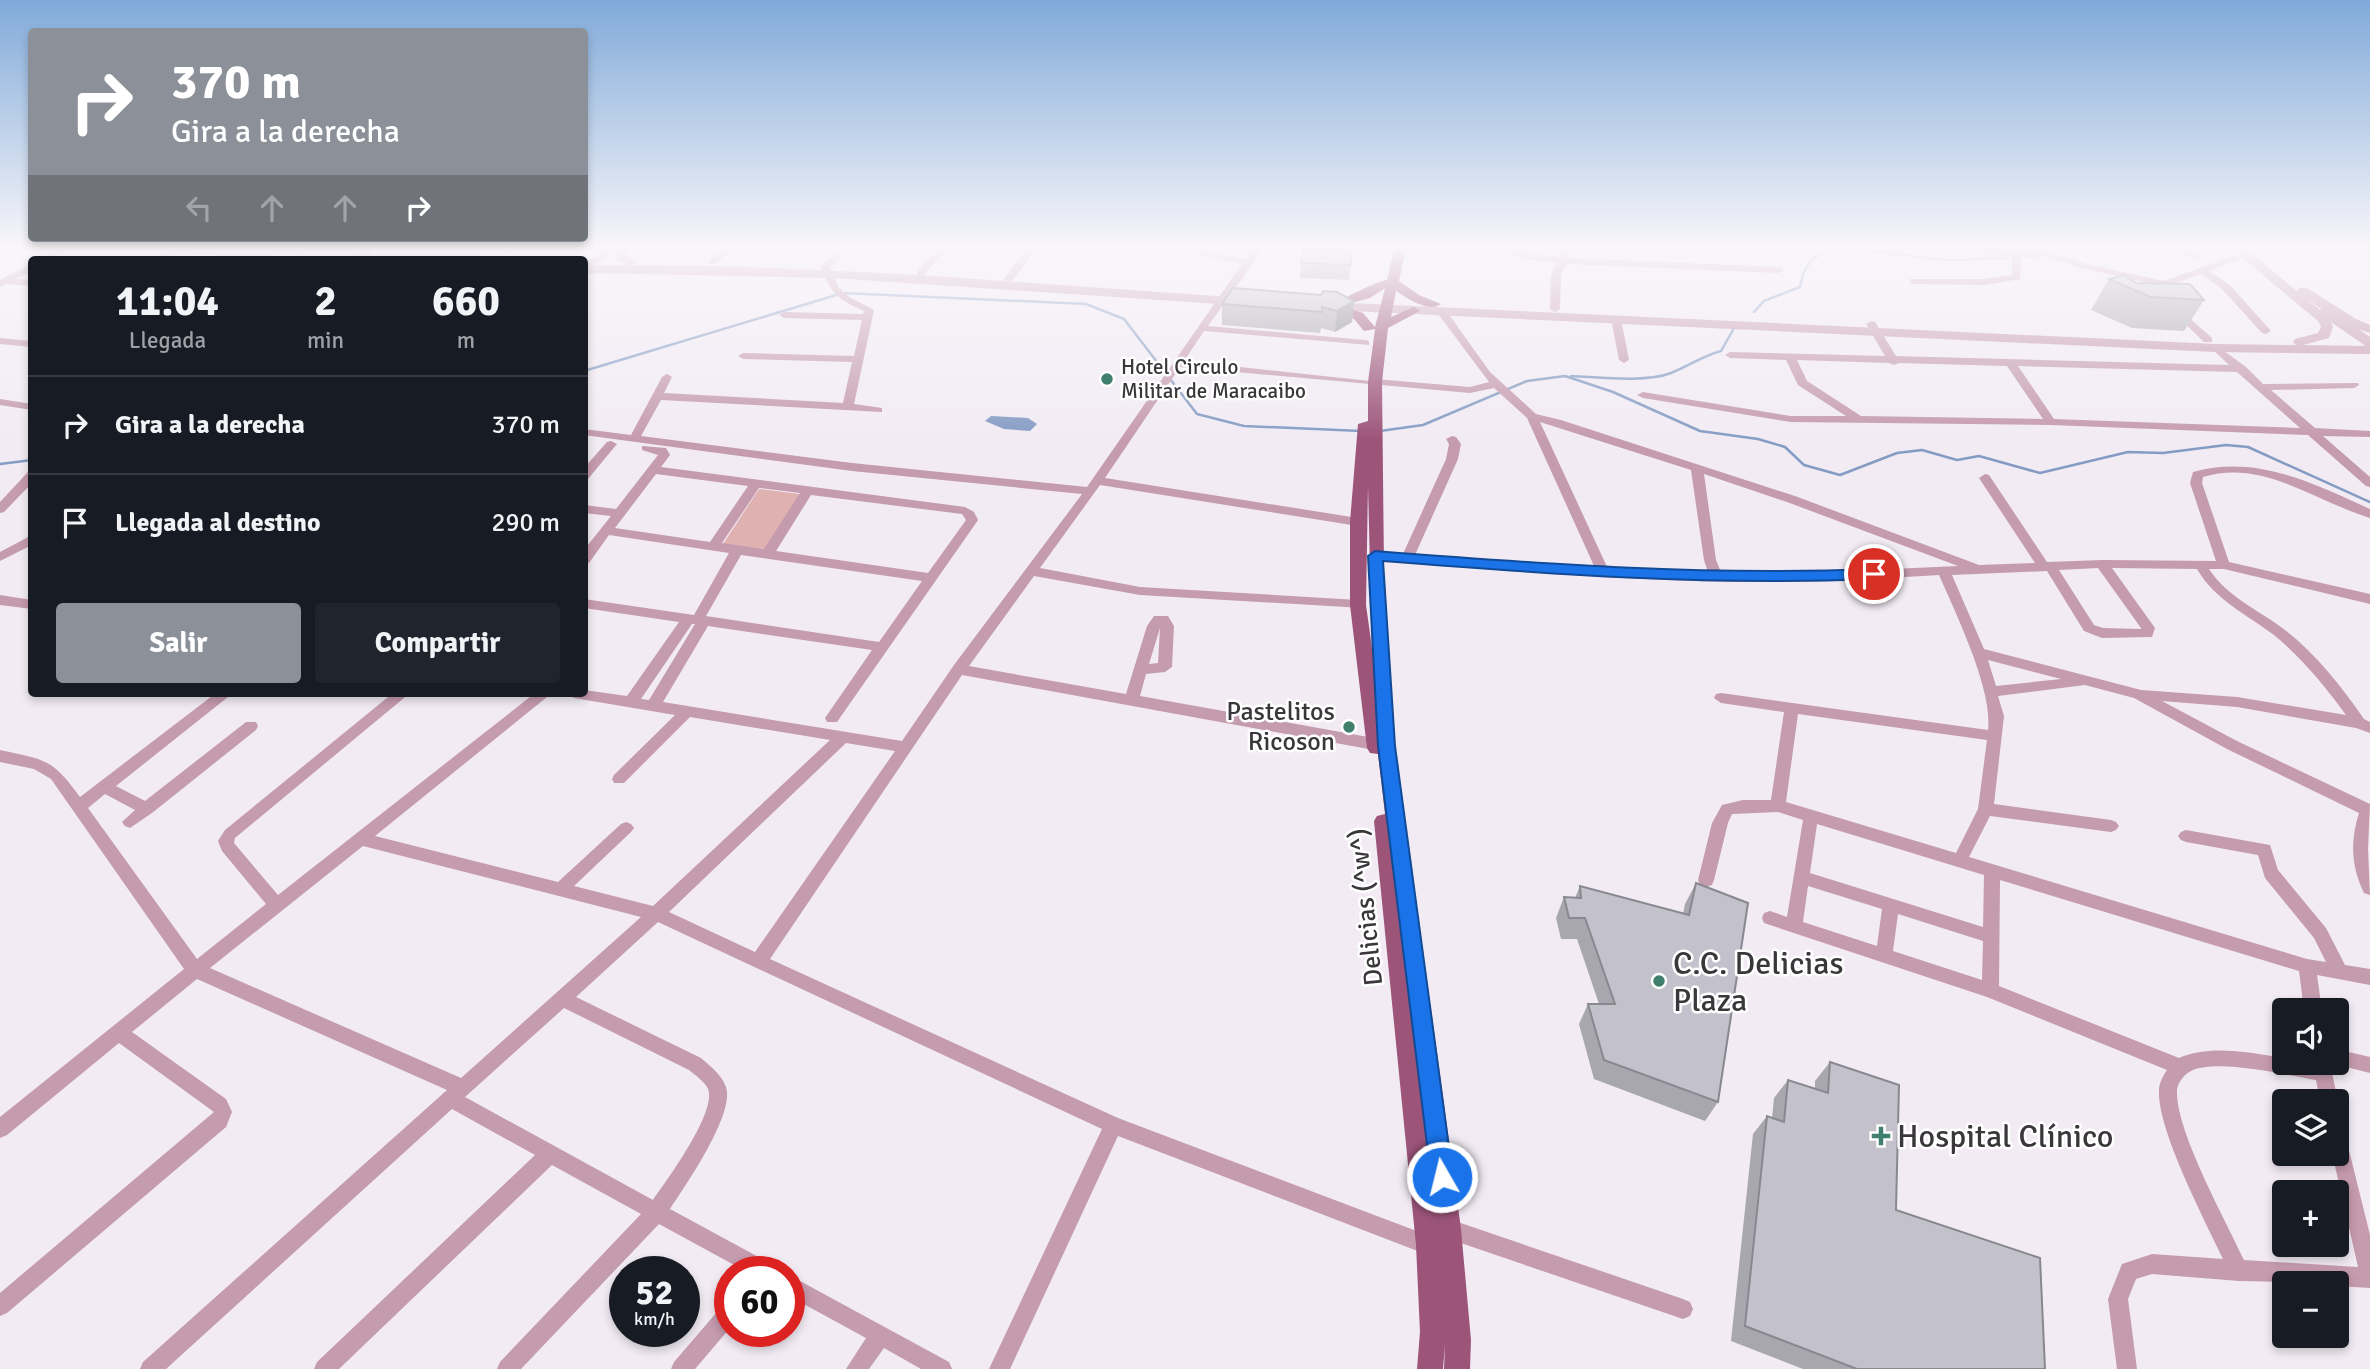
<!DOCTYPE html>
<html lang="es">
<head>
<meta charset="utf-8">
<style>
  body { margin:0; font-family:Signika,sans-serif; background:#20242c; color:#f1f3f6; height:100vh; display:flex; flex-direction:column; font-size:26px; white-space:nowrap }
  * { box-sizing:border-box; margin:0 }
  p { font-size:23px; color:#9ea1a6 }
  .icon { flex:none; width:38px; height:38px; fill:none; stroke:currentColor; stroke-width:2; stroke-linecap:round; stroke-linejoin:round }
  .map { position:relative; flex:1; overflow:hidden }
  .details { position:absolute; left:28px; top:256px; width:560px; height:441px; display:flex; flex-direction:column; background:#171b24; border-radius:7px; box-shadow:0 4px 10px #0003 }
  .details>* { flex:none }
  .banner { position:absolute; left:28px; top:28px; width:560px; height:214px; border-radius:7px; box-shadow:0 4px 10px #0003; background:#8c9099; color:#fff; overflow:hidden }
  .controls { position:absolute; left:2272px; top:998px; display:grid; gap:14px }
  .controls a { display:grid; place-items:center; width:77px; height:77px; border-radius:7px; background:#171b24; box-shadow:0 4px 10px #0003; font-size:35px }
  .speed { position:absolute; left:609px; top:1256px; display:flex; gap:14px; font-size:35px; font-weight:700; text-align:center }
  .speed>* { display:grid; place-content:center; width:91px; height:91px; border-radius:50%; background:#171b24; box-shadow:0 4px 10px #0003; line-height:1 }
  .speed small { font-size:18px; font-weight:400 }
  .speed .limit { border:10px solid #d22; background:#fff; color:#111 }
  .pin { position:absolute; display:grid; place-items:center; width:60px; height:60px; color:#fff; margin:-30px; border:4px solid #fff; border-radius:50%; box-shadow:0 2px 7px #0007 }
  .me { position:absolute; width:77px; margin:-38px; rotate:352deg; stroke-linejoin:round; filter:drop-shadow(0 0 5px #0008) }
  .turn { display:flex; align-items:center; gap:24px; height:147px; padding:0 28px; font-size:32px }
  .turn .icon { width:91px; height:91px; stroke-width:2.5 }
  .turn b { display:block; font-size:49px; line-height:60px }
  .lanes { display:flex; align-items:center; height:66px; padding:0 28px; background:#0003; justify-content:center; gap:35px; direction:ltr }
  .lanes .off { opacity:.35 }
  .eta { display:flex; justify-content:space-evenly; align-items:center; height:119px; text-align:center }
  .eta b { font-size:42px; font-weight:800; line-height:49px }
  .cta { display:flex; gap:14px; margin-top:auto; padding:14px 28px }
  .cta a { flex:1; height:80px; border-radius:7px; background:#8c9099; color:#fff; font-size:28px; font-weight:800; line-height:80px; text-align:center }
  .cta a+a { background:#20242c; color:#f1f3f6 }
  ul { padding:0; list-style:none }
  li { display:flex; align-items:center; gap:21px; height:98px; padding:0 28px; border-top:2px solid #363941 }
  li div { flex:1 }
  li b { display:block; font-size:26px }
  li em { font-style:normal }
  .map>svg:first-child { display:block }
  .green { fill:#dfb1b1 }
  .water { fill:#849cc3 }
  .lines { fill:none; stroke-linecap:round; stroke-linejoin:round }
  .stream { stroke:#849cc3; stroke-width:2.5 }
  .minor { fill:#c59bae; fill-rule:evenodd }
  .tertiary { fill:#c59bae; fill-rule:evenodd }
  .primary { fill:#9c5479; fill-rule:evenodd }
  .minor-bridge { stroke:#c59bae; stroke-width:10 }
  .wall { fill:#a8a7af }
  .shaded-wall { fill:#88888f }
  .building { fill:#c3c2cc; stroke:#88888f; stroke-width:2 }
  .route { fill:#1a73e8; stroke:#114b97; stroke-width:2 }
  .poi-dot { fill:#407f6c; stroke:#fff; stroke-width:2.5 }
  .labels { text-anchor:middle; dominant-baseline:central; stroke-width:5; stroke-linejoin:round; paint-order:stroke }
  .far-poi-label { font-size:21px; fill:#3a373b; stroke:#fff; text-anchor:start }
  .poi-label { font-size:26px; fill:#3a373b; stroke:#fff; text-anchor:end }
  .street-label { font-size:26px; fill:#3a373b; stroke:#fff }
  .near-poi-label { font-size:32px; fill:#3a373b; stroke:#fff; text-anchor:start }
</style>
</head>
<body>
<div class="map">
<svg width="2370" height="1369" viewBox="0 0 2370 1369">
  <rect width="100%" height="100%" fill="#f2ebf4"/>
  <!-- green -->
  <polygon class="green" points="759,489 800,494 765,549 723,544"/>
  <!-- water -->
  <polygon class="water" points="991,416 1028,418 1037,424 1030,431 1004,429 985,421"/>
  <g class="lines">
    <!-- stream -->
    <g class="stream">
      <path d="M 1754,312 L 1764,301 L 1800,287 C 1802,276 1806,261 1818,256 C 1846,242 1921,260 1953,260 C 1971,260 1989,257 2007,258"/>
      <polyline points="584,371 843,293 1086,304 1124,319 1197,414 1244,426 1361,431"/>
      <path d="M 1571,376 C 1598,377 1645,383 1671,373 C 1689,366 1702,356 1721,351 L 1733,330"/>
      <polyline points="1380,431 1423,425 1527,381 1565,376 1613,392 1700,431 1758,439 1785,447 1804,465 1840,475 1897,453 1922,450 1957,460 1979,456 2040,473 2128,452 2163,453 2226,445 2248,447 2370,502"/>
      <polyline points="0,464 32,460"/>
    </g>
    <!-- minor -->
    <g class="minor">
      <polygon points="54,249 66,249 51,259 39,259"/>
      <polygon points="170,249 181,249 171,259 160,259"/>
      <polygon points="607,249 619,249 584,272 584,264"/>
      <polygon points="723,249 734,249 715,264 709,264 709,260"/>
      <path d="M 840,249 L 851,249 L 830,268 L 839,288 L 849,297 L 874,310 L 854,404 L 882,408 L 882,412 L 661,400 L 641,436 L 852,463 L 1087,487 L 1242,264 L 1174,249 L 1195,249 L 1246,259 L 1253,249 L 1263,249 L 1208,326 L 1365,340 L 1369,341 L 1369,345 L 1204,331 L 1184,361 L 1370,381 L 1375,379 L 1470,387 L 1489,382 L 1436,311 L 1445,309 L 1490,372 L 1536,414 L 1561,420 L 1795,496 L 1979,565 L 2035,563 L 1979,478 L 1985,474 L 1989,475 L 2047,562 L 2102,560 L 2216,561 L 2190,483 L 2193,472 C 2256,454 2313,483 2370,509 L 2370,518 C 2314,501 2264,459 2203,477 L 2202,483 L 2229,562 L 2370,594 L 2370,604 L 2224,569 L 2209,569 C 2227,597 2259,610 2285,630 C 2317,655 2341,686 2364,719 L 2370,722 L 2370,733 L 2356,728 L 2237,707 L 2162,701 L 2237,741 L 2370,804 L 2368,849 L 2370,895 L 2364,893 C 2351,866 2350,841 2359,813 L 2227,749 L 2134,698 L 2085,685 L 1998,696 L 2004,716 L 1994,804 L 2111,820 L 2116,822 L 2119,826 L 2116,830 L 2111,832 L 1990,816 L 1969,857 L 2307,959 L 2326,962 L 2314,938 L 2265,878 L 2258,855 L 2186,842 L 2181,840 L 2178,836 L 2181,832 L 2186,830 L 2270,845 L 2278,870 L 2326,928 L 2345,965 L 2370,969 L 2370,985 L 2317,975 L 2322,1010 L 2304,1010 L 2299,971 L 2000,880 L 1999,986 L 2179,1058 C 2211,1044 2250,1053 2284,1058 L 2284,1062 L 2336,1062 L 2336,1049 L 2370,1057 L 2370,1073 L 2330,1063 L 2338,1101 L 2336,1105 L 2336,1101 L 2320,1101 L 2316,1080 C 2286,1075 2220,1059 2193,1070 C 2185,1073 2178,1082 2177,1090 C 2175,1130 2226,1221 2244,1260 L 2358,1267 L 2332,1153 L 2336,1153 L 2336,1123 L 2343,1126 L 2370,1235 L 2370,1288 L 2336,1286 L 2336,1283 L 2239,1281 L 2152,1274 L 2136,1279 L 2128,1299 L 2137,1369 L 2117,1369 L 2108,1299 L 2122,1264 L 2152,1254 L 2223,1259 C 2205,1220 2157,1130 2159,1090 C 2159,1083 2163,1076 2167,1070 L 1987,997 L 1764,923 L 1762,918 L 1764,913 L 1770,911 L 1787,917 L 1803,820 L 1778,812 L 1732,814 L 1728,823 L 1714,880 L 1712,885 L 1706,887 L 1700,885 L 1698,880 L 1712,823 L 1722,805 L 1743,800 L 1771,800 L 1784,712 L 1721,703 L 1714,698 L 1716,694 L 1721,693 L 1988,730 C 1993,690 1956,614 1939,575 C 1886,578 1833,582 1779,582 C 1645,583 1509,570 1375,560 L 1369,556 L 1371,553 L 1403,554 L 1446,459 L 1449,444 L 1446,439 L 1452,436 L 1456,437 L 1461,444 L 1458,459 L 1415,555 L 1595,568 L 1527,418 L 1494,388 L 1470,393 L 1180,367 L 1105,478 L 1358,518 L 1362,519 L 1364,522 L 1362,525 L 1358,526 L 1100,485 L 1040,568 L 1140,587 L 1358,600 L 1365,605 L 1363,608 L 1140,595 L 1034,576 L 969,666 L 1126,694 L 1147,626 L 1154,616 L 1168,616 L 1174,626 L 1172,667 L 1165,672 L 1146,674 L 1140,696 L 1385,740 L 1390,742 L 1392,746 L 1390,750 L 1385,752 L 962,675 L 770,959 L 1118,1118 L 1435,1238 L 1438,1245 L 1435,1252 L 1428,1255 L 1118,1136 L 1010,1369 L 989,1369 L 1102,1129 L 658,922 L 576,997 L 701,1058 C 710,1066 722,1075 726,1087 C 735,1114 686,1185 670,1209 L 773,1265 L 776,1272 L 747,1272 L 659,1224 L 521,1369 L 497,1369 L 500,1362 L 641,1214 L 552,1165 L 339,1369 L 314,1369 L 317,1362 L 535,1155 L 452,1109 L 166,1369 L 140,1369 L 143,1362 L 447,1090 L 197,979 L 132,1032 L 226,1099 L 232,1112 L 226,1127 L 7,1313 L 0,1316 L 0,1293 L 214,1112 L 119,1043 L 7,1135 L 0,1138 L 0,1117 L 184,969 L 51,779 L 34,769 L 0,762 L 0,750 C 45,760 52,758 80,797 L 216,693 L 233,693 L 116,786 L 145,801 L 246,722 L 256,722 L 258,726 L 256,730 L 152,813 L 130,828 L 125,826 L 122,822 L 135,810 L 105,794 L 88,808 L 197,959 L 266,904 L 222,851 L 218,841 L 225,830 L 393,693 L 410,693 L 235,838 L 234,843 L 278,895 L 535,693 L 552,693 L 375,836 L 558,882 L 621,824 L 626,822 L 631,824 L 634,828 L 631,832 L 574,886 L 653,906 L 830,740 L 690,717 L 624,783 L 614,783 L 612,779 L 614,775 L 675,715 L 574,698 L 567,693 L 584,693 L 584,690 L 627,696 L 679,622 L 584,608 L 584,599 L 694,615 L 729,553 L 609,535 L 589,563 L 584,564 L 584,550 L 611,516 L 584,513 L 584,505 L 616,509 L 658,455 L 642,450 L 642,446 L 666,448 L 670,455 L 661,467 L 965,507 L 974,512 L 978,520 L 976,523 L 837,722 L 827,722 L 825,718 L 872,650 L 708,626 L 663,702 L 902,741 L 954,665 L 1082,494 L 852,471 L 584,435 L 584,429 L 631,435 L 662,377 L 667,374 L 672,377 L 664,393 L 843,403 L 852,362 L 743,359 L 738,356 L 743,353 L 854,356 L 862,320 L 784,318 L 779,315 L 784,312 L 863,314 L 864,311 C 837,299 832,294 820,267 ZM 1540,422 L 1691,470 L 1704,560 L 1708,572 L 1608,569 ZM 656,474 L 748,486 L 710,542 L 615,528 ZM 1704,474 L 1787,502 L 1958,566 L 1780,574 L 1721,572 L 1716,560 ZM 759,488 L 800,493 L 764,549 L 722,543 ZM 811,495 L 962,514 L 966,520 L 928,573 L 776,551 ZM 741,555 L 922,581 L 879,642 L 706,616 ZM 2098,568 L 2141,628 L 2141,629 L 2103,628 L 2094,625 L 2059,570 ZM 2112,568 L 2197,569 C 2215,600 2246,614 2274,635 C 2302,658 2325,686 2346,715 L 2237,697 L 2141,690 L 1984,649 L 1952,575 L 2047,571 L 2084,631 L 2102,638 L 2152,637 L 2155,628 ZM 692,624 L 695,624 L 649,700 L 641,699 ZM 1160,628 L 1158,663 L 1149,664 ZM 1988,660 L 2061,679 L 1996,686 ZM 1798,714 L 1987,740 L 1978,809 L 1956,853 L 1786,802 ZM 846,743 L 895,751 L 755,952 L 669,912 ZM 1817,824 L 1984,875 L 1983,927 L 1810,873 ZM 363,846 L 641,917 L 461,1078 L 210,968 ZM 1808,886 L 1882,909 L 1877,946 L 1803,922 ZM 1898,914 L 1983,941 L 1982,980 L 1893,951 ZM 564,1008 L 689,1070 C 695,1075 704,1081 708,1089 C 717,1112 667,1180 653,1200 L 465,1097 Z"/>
      <polygon points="937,249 947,249 923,276 917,276 917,272"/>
      <polygon points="1026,249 1036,249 1012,281 1006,281 1004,279"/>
      <polygon points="1484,249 1505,249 1560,257 1557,249 1567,249 1569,258 1779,267 1784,270 1779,273 1567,264 1561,275 1560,309 1555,312 1550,309 1551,275 1557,263 1525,259"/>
      <polygon points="1907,249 2001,249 2033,252 2027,249 2042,249 2083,263 2164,281 2244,252 2249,255 2247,257 2209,271 2230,285 2271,331 2266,334 2262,333 2222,289 2201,274 2165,287 2077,267 2045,256 2040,259 2022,257 2020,279 1984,285 1914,284 1910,283 1910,279 1984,279 2012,275 2012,256 1912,252"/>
      <polygon points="2174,249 2187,249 2204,258 2196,260"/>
      <polygon points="32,263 32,270 16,279 32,280 32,286 7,284 0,287 0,280"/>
      <polygon points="2177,307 2212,338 2212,342 2204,342 2173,312 2173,308"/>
      <polygon points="1616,316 1621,319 1629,360 1624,363 1619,360 1611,319"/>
      <path d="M 1871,321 L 1875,322 L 1896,356 L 2229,365 L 2211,348 L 2216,345 L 2246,367 L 2263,384 L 2358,383 L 2359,385 L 2354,388 L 2271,390 L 2315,428 L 2370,431 L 2370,437 L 2323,436 L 2370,477 L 2370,487 L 2366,486 L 2308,435 L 2051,425 L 1791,422 L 1643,398 L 1637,395 L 1643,392 L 1791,416 L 1846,416 L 1798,385 L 1786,360 L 1730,358 L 1725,355 L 1730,352 L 1885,356 L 1866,324 ZM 1797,360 L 1889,363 L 1894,365 L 1899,363 L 2007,366 L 2043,419 L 1861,416 L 1807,381 ZM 2018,366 L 2237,372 L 2300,428 L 2054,419 Z"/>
      <polygon points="0,338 32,341 32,347 0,344"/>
      <polygon points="0,399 32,404 32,410 0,405"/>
      <polygon points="611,441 617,444 588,479 584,480 584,468 607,442"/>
      <polygon points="32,471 32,483 4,512 0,513 0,502 28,472"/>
      <polygon points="32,535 32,545 0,561 0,552"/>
      <polygon points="0,595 32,600 32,609 0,605"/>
      <polygon points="1449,1219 1683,1299 1690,1302 1693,1309 1690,1316 1683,1319 1449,1239 1442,1236 1439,1229 1442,1222"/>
      <polygon points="789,1275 949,1362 952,1369 921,1369 884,1348 869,1369 846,1369 866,1338 789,1296"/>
      <polygon points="730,1302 730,1328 695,1369 671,1369 674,1362 723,1305"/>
    </g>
    <!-- tertiary -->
    <g class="tertiary">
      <polygon points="176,249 340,249 478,255 484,259 398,259 273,253 273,259 261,259 182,253"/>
      <path d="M 616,249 L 628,249 L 627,256 L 637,262 L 632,265 C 838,265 1043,285 1248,298 L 1254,302 L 1248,306 L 833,278 L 584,273 L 584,265 L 630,265 L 617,261 Z"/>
      <polygon points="2232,249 2246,249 2297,291 2299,288 2307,288 2356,319 2370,325 2370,333 2346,325 2305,298 2328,316 2333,327 2329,338 2303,345 2370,346 2370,354 2216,352 1329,310 1323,306 1329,302 2216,344 2296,345 2293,342 2295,339 2318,333 2321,327 2318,321"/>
    </g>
    <!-- primary -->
    <path class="primary" d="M 1394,249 L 1406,249 L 1399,281 L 1419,295 L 1441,304 C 1429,313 1408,299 1396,291 L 1391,317 L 1414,307 L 1420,311 L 1388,328 L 1382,382 L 1384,569 L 1395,746 L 1461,1229 L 1471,1340 L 1470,1369 L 1444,1369 L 1445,1344 L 1443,1369 L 1417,1369 L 1420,1332 L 1416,1245 L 1374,821 L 1377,816 L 1385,814 L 1378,754 L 1370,753 L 1367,748 L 1350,605 L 1350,522 L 1358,424 L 1368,421 L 1368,382 L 1375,329 L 1364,331 L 1354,319 L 1328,307 L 1334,303 L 1363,313 L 1375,327 L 1385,288 L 1370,298 L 1348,304 L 1342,300 C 1347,296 1381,280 1387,280 ZM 1368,486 L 1372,648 L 1366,605 Z"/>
    <!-- minor-bridge -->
    <polyline class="minor-bridge" points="2325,312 2370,343"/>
  </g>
  <!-- wall -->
  <g class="wall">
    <polygon points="1301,263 1351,265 1349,280 1300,278"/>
    <polygon points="2109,279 2136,283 2204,300 2184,331 2132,328 2091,310"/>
    <polygon points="1354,301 1352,322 1335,332 1321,328 1320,333 1222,325 1222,304"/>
    <polygon points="1696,883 1718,1102 1705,1121 1594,1079 1579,1024 1588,1004 1599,1004 1577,939 1561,939 1556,918 1564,897 1575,898 1580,886 1683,914 1685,904"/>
    <polygon points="1830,1062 1896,1210 2045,1369 1803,1369 1731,1341 1753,1134 1767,1116 1772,1118 1774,1098 1788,1080 1815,1088 1815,1081"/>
  </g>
  <!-- shaded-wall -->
  <g class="shaded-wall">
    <polygon points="366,249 369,249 374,259 357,259"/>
    <polygon points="1354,301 1352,322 1335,332 1337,311"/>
  </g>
  <!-- building -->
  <g class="building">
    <polygon points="306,249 366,249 357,259 292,259"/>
    <polygon points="1304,249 1351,250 1351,265 1301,263"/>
    <polygon points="2124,275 2136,283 2190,284 2204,300 2151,297 2109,279"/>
    <polygon points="1233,288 1321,295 1323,291 1337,292 1354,301 1337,311 1322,307 1322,312 1222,304"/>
    <polygon points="1696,883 1748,903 1718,1102 1604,1060 1588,1004 1615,1004 1585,918 1569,918 1564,897 1581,898 1580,886 1689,915"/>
    <polygon points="1830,1062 1899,1085 1896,1210 2040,1258 2045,1369 1857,1369 1745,1326 1767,1116 1784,1122 1788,1080 1828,1093"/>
  </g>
  <!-- sky -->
  <linearGradient id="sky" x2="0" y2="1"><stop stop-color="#80aad9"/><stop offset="0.56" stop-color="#f9f6fa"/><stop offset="1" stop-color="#f9f6fa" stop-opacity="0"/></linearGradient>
  <rect width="2370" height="441" fill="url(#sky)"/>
  <!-- route -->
  <path class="route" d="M 1375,551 C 1541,564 1707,576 1874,569 L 1881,574 L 1874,579 C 1709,586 1547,574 1383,561 L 1395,746 L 1453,1177 L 1450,1185 L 1442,1188 L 1434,1185 L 1431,1177 L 1378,746 L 1368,556 Z"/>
  <!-- markers -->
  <g class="poi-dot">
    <circle cx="1107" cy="379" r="7"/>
    <circle cx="1349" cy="727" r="7"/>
    <circle cx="1659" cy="981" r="7"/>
    <path d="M1877.5 1125.5h7v7h7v7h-7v7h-7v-7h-7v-7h7z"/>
  </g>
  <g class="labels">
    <!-- far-poi labels -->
    <g class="far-poi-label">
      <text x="1121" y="367">Hotel Circulo<tspan x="1121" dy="24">Militar de Maracaibo</tspan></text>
    </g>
    <!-- poi labels -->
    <g class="poi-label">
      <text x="1335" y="712">Pastelitos<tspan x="1335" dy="30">Ricoson</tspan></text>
    </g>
    <!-- street labels -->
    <g class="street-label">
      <text transform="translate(1366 907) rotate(-96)">Delicias (^w^)</text>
    </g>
    <!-- near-poi labels -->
    <g class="near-poi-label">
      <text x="1673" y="963">C.C. Delicias<tspan x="1673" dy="37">Plaza</tspan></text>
      <text x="1897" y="1136">Hospital Clínico</text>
    </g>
  </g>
</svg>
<div class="controls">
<a><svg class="icon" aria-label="sound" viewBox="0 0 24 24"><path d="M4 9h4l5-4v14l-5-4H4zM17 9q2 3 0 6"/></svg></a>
<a><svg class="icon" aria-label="layers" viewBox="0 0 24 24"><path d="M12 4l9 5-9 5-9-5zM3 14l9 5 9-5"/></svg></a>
<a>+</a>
<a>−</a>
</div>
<div class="speed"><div>52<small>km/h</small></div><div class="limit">60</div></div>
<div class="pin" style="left:1874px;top:574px;background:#d93025"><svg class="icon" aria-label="arrive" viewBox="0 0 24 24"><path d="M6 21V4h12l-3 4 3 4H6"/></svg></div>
<svg class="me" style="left:1442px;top:1177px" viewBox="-20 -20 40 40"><circle r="17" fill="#1a73e8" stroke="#fff" stroke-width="3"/><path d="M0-11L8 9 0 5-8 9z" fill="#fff"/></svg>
<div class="banner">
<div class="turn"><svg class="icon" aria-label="right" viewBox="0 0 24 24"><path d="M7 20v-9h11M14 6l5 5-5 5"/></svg><div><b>370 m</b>Gira a la derecha</div></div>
<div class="lanes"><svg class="icon off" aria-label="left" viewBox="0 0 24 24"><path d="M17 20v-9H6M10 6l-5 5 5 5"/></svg><svg class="icon off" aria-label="ahead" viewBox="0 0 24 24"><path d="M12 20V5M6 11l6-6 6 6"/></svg><svg class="icon off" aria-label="ahead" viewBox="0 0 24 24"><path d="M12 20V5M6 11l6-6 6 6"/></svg><svg class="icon" aria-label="right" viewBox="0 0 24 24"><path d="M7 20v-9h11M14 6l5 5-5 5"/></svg></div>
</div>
<section class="details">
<div class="eta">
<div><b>11:04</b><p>Llegada</p></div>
<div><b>2</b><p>min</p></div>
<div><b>660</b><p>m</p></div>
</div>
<ul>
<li><svg class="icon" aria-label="right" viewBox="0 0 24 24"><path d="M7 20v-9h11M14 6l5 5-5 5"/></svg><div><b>Gira a la derecha</b></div><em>370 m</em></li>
<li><svg class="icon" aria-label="arrive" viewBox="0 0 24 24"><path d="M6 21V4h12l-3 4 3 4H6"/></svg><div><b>Llegada al destino</b></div><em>290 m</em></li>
</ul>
<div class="cta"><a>Salir</a><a>Compartir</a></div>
</section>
</div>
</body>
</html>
